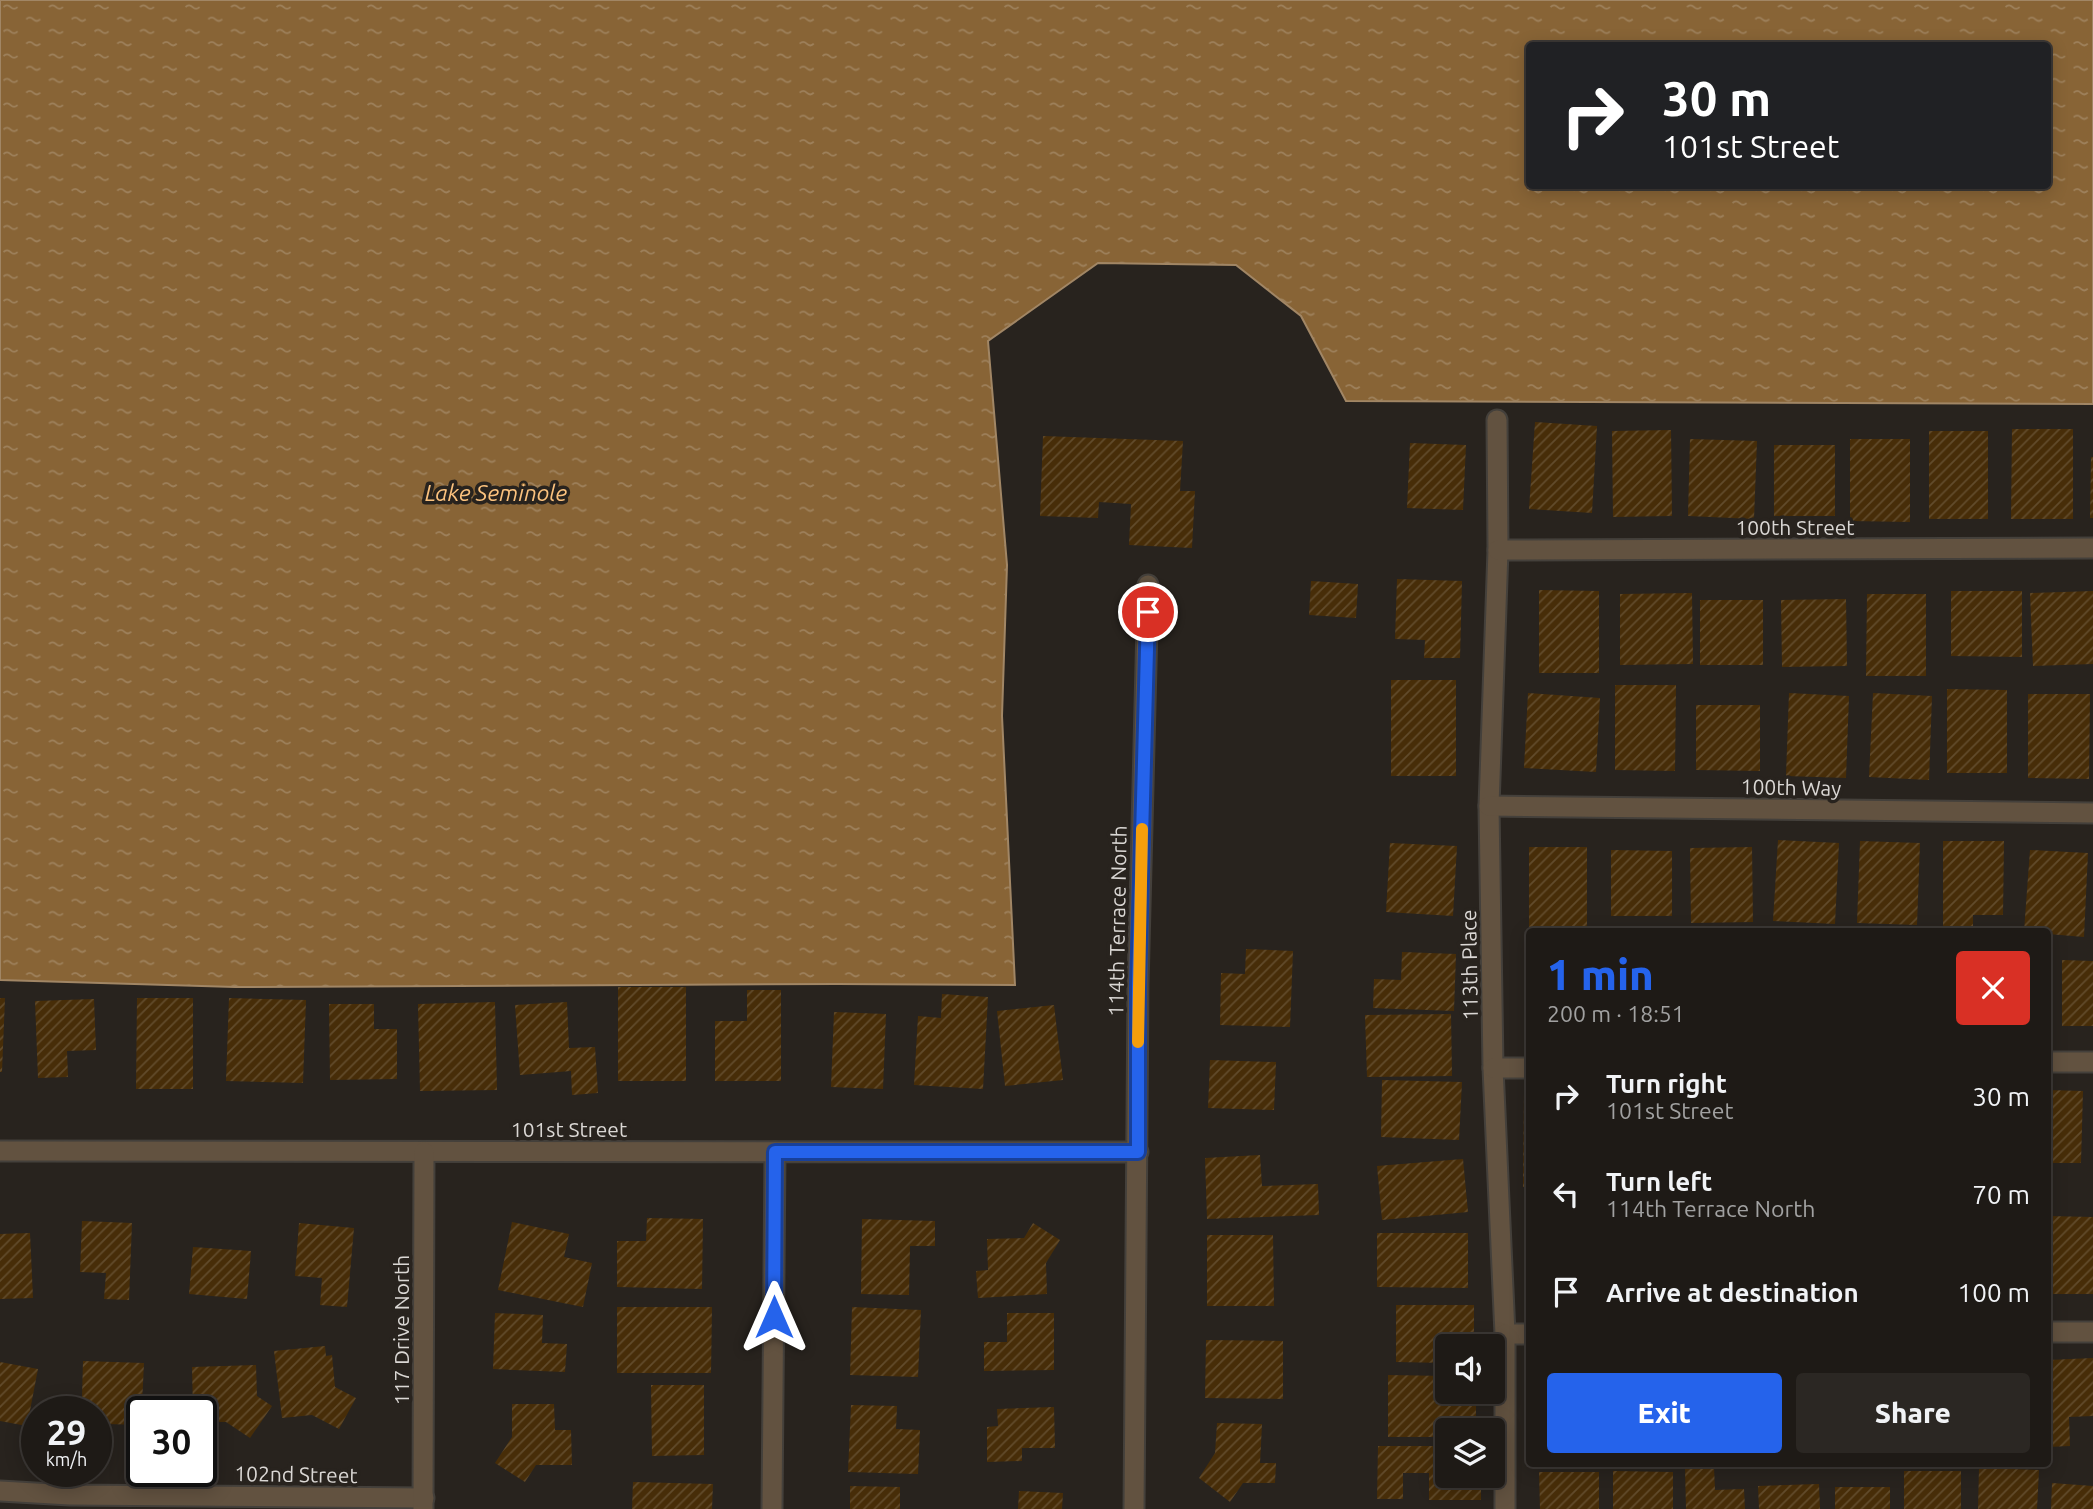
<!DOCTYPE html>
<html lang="en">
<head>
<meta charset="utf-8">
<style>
  body { margin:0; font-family:Ubuntu,sans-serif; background:#2b2723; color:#f1f3f6; height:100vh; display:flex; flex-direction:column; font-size:26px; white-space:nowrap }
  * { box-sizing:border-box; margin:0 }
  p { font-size:23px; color:#a1a1a1 }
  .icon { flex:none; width:38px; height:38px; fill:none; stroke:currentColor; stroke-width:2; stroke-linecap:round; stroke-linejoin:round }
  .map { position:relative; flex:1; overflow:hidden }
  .drawer { position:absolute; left:1526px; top:928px; width:525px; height:539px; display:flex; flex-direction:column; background:#1e1a16; border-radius:7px; box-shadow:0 4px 18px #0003,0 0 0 2px #3c3835 }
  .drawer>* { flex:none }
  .banner { position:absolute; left:1526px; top:42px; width:525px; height:147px; border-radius:7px; box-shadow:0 4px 18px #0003,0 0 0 2px #3c3835; background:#202124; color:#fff; overflow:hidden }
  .controls { position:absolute; left:1435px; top:1334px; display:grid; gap:14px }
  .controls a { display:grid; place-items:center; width:70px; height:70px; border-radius:7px; background:#1e1a16; box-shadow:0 4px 18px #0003,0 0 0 2px #3c3835; font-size:35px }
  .speed { position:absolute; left:21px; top:1396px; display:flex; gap:14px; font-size:35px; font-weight:700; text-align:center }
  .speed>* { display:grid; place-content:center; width:91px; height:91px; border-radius:50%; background:#1e1a16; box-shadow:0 4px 18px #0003,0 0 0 2px #3c3835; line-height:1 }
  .speed small { font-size:18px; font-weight:400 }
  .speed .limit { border:4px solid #111; border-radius:10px; background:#fff; color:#111 }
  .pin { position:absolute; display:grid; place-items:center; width:60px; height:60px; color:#fff; margin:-30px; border:4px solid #fff; border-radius:50%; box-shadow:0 2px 7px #0007 }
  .me { position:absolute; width:77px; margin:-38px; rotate:0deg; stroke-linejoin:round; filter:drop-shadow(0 0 5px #0008) }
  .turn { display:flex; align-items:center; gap:24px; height:147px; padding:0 21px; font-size:32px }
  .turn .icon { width:91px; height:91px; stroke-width:2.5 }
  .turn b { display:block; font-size:49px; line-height:60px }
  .round { display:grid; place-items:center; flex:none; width:74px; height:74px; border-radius:7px; background:#2b2723 }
  .summary { display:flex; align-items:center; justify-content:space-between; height:119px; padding:0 21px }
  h1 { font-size:42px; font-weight:800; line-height:52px; color:#2563eb }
  .action { display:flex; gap:14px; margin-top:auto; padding:14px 21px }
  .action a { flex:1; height:80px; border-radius:7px; background:#2563eb; color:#fff; font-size:28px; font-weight:800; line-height:80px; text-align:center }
  .action a+a { background:#2b2723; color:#f1f3f6 }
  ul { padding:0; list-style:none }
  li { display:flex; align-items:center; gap:21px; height:98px; padding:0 21px }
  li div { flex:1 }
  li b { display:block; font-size:26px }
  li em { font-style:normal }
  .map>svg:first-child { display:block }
  .water { fill:url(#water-ripples); stroke:#a18665; stroke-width:2; fill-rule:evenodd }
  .building { fill:url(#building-hatch) }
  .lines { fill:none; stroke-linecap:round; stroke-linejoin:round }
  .minor-casing { stroke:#44403b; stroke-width:23 }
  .minor { stroke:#625240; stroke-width:19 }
  .route-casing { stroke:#184099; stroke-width:18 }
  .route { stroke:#2563eb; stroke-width:12 }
  .slow { stroke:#f59e0b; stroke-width:12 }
  .labels { text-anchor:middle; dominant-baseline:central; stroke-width:7; stroke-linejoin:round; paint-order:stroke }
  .street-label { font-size:21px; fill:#dad7d4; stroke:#28231e }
  .water-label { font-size:23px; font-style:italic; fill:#fbc27e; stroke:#28231e }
</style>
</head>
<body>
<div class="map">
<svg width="2093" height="1509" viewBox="0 0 2093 1509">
  <defs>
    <pattern id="water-ripples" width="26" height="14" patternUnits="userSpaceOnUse" patternTransform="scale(1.75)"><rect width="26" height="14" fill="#886436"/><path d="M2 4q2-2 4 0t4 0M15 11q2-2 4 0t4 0" fill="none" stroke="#9e815c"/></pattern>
    <pattern id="building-hatch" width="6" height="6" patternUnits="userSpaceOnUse" patternTransform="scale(1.75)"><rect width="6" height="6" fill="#472d08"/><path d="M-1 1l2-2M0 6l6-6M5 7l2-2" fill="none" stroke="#614b2b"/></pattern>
  </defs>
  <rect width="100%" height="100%" fill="#28231e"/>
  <!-- water -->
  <path class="water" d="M 0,0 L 2093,0 L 2093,404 L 1346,401 L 1301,316 L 1236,265 L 1098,263 L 988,341 L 1007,565 L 1002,716 L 1015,985 L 837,984 L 235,987 L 0,980 ZM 1530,46 L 2048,46 L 2048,186 L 1530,186 Z"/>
  <!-- building -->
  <g class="building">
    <polygon points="1535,422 1597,426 1592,513 1529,509"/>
    <polygon points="2012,429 2073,429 2073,519 2011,519"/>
    <polygon points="1671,430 1672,516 1613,517 1612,431"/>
    <rect x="1929" y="431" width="59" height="88"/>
    <polygon points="1043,436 1183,441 1180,491 1195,491 1192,548 1129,545 1131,504 1099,502 1098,518 1040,516"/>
    <polygon points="1690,439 1757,441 1754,519 1688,516"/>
    <polygon points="1850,439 1910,439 1910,522 1850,521"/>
    <polygon points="1410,443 1466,445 1463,510 1407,508"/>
    <rect x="1774" y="445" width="61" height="71"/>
    <polygon points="2091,457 2093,457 2093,518 2090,518"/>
    <polygon points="1397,579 1462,581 1460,658 1424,658 1425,640 1395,639"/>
    <polygon points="1311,581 1358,584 1356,618 1309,615"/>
    <polygon points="1539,590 1599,591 1599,673 1539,673"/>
    <polygon points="1951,591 2022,591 2022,657 1951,656"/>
    <polygon points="2093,591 2093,664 2033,666 2030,593"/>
    <polygon points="1692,593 1693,664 1620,665 1620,594"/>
    <polygon points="1867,594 1926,594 1926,676 1866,676"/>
    <polygon points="1846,599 1847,666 1782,667 1781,600"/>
    <rect x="1700" y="600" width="63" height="65"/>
    <rect x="1391" y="680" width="65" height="96"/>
    <polygon points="1615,685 1676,685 1675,771 1615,770"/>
    <polygon points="1947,689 2007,690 2007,773 1947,773"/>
    <polygon points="1528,693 1600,698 1596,772 1524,768"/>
    <polygon points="1789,693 1849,696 1846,778 1786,776"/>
    <polygon points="1873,693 1932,696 1929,780 1869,777"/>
    <polygon points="2028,694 2090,694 2089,779 2028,778"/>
    <polygon points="1696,705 1760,705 1760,771 1696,770"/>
    <polygon points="1778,840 1839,843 1835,924 1773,921"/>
    <polygon points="1860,841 1920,843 1917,925 1857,923"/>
    <polygon points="1943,841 2004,841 2003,915 1973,915 1973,931 1943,931"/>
    <polygon points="1390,843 1457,846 1453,916 1386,912"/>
    <rect x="1529" y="847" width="58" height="84"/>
    <polygon points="1752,847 1753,922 1691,923 1690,848"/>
    <polygon points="1611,850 1672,851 1672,916 1611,916"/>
    <polygon points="2030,850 2088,853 2084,937 2048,934 2048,931 2024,931"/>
    <polygon points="1246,949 1293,951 1290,1027 1220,1025 1221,973 1245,974"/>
    <polygon points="1402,952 1456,954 1454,1011 1373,1008 1374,979 1401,980"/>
    <polygon points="1526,955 1530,955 1530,999 1527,999"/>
    <polygon points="2062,960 2093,961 2093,1026 2062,1026"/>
    <rect x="618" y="987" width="68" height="94"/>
    <polygon points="747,990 781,990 781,1081 715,1081 715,1021 747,1021"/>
    <polygon points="942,994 988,997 983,1089 914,1085 918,1016 941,1018"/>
    <polygon points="0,998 5,998 2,1072 0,1072"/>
    <polygon points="137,998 193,998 193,1089 136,1089"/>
    <polygon points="229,998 306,1000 303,1083 226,1081"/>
    <polygon points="94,999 96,1050 67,1051 68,1077 38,1078 35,1001"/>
    <polygon points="495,1002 497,1090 420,1091 418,1004"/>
    <polygon points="567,1002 569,1048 595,1047 598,1093 572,1095 571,1071 520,1075 515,1005"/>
    <polygon points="329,1004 374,1004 374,1029 397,1029 397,1079 330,1080"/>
    <polygon points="1054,1005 1063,1080 1005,1086 997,1011"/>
    <polygon points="834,1012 886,1014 883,1089 831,1087"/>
    <polygon points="1451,1014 1452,1076 1367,1077 1365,1015"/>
    <polygon points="1210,1060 1276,1062 1274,1110 1208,1108"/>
    <polygon points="1382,1080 1462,1082 1459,1140 1381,1137"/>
    <polygon points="2048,1090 2083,1091 2081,1163 2048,1163"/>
    <polygon points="1524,1093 1530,1093 1530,1187 1523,1187"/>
    <polygon points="1260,1155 1262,1186 1318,1184 1319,1215 1207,1219 1205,1158"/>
    <polygon points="1463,1159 1468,1212 1382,1220 1377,1166"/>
    <polygon points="2048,1216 2093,1217 2093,1294 2048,1294"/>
    <polygon points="647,1218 703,1219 702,1289 617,1287 617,1241 646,1241"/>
    <polygon points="862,1219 935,1221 935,1246 910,1246 909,1295 861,1294"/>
    <polygon points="82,1221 132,1223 129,1300 104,1299 106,1273 80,1272"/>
    <polygon points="512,1222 569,1234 564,1257 592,1263 583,1307 498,1290"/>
    <polygon points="299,1223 354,1228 347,1307 320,1305 322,1278 295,1276"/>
    <polygon points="1033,1223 1060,1240 1046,1263 1047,1294 978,1298 976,1271 988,1270 987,1239 1024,1238"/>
    <polygon points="30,1233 33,1298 0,1299 0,1234"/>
    <polygon points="1377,1233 1468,1233 1468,1288 1377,1287"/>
    <polygon points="1207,1235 1273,1235 1274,1306 1207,1306"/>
    <polygon points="193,1247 251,1251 247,1299 189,1294"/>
    <polygon points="1396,1305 1474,1305 1474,1346 1447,1346 1447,1363 1396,1362"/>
    <polygon points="617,1307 712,1307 711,1373 617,1373"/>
    <polygon points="852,1307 921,1310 918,1377 850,1375"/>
    <polygon points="495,1313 543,1315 542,1343 567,1344 565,1372 493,1369"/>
    <polygon points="1007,1313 1054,1313 1054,1370 984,1371 984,1342 1007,1342"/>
    <polygon points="1206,1340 1283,1341 1283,1399 1205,1398"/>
    <polygon points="325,1346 326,1356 332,1355 335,1387 356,1398 339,1429 312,1415 282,1418 274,1351"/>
    <polygon points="2093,1358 2093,1416 2069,1417 2070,1446 2048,1447 2048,1360"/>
    <polygon points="83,1361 144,1363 141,1425 106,1424 96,1431 96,1412 70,1412 66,1405 82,1397"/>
    <polygon points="0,1362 38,1369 27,1426 0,1421"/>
    <polygon points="256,1365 257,1396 272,1406 250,1438 226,1422 201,1422 201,1412 193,1412 192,1367"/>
    <polygon points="1388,1375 1447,1376 1447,1391 1476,1391 1476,1430 1447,1430 1447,1437 1388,1437"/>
    <polygon points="651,1385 704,1385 704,1455 652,1456"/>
    <polygon points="512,1404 554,1404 555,1430 571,1430 572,1465 536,1465 525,1482 495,1463 512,1437"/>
    <polygon points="851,1405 897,1406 896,1429 920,1430 918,1474 848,1472"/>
    <polygon points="1054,1407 1055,1448 1022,1448 1022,1461 987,1462 987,1427 998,1426 997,1409"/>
    <polygon points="1217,1423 1262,1424 1260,1463 1276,1463 1275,1483 1243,1483 1230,1502 1199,1478 1215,1453"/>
    <polygon points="1378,1446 1447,1446 1447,1475 1481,1475 1481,1500 1429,1500 1429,1473 1403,1473 1403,1499 1377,1499"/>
    <polygon points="1714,1467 1715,1490 1744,1489 1745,1509 1686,1509 1685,1468"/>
    <polygon points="1979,1468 2039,1470 2037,1509 1978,1509"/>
    <polygon points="1613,1471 1673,1472 1673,1509 1613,1509"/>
    <rect x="1904" y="1471" width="57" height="38"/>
    <polygon points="1539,1472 1599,1472 1599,1509 1540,1509"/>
    <polygon points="633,1482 713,1484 712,1509 632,1509"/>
    <polygon points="2052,1483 2093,1486 2093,1509 2051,1509"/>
    <polygon points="1819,1484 1820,1509 1759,1509 1758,1486"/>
    <polygon points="850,1486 900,1487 900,1509 850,1509"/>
    <rect x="1835" y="1487" width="55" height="22"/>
    <polygon points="1019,1491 1063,1493 1062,1509 1018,1509"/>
  </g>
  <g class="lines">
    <!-- minor casing -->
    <g class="minor-casing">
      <g id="minor">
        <polyline points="1497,420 1498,550 1489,806 1493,1068 1505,1334 1505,1509"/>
        <polyline points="1498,550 2093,548"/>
        <polyline points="1489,806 2093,813"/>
        <polyline points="2048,1062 2093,1062"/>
        <polyline points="1493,1068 1530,1068"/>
        <polyline points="0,1151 1138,1152"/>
        <polyline points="2048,1332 2093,1332"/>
        <polyline points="1505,1334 1530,1334"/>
        <polyline points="0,1491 70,1495 424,1498"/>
        <polyline points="423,1509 424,1152"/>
        <polyline points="772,1509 775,1152"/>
        <polyline points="1134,1509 1138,987 1148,585"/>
      </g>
    </g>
    <!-- minor -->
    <use href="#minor" class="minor"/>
  </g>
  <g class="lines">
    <!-- route casing -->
    <g class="route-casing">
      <polyline id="route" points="774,1317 775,1152 1138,1152 1138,987 1148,612"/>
    </g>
    <!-- route -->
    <use href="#route" class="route"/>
    <!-- slow -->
    <polyline class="slow" points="1138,1042 1142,829"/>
  </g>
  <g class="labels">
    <!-- street labels -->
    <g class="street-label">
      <text x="1795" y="527">100th Street</text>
      <text transform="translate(1791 787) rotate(1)">100th Way</text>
      <text transform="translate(1117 921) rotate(-89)">114th Terrace North</text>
      <text transform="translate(1469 965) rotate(-91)">113th Place</text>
      <text x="569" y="1129">101st Street</text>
      <text transform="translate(401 1330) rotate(-90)">117 Drive North</text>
      <text transform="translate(296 1474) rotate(1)">102nd Street</text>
    </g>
    <!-- water labels -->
    <g class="water-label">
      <text x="496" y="492">Lake Seminole</text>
    </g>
  </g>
</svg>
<div class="controls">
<a><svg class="icon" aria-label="sound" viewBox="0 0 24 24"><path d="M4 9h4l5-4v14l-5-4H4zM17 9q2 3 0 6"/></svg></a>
<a><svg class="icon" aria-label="layers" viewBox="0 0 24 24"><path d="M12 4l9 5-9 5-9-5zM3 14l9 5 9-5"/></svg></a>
</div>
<div class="speed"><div>29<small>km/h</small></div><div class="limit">30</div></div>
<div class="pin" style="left:1148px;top:612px;background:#d93025"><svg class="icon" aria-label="arrive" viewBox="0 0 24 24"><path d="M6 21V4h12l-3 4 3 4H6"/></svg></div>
<svg class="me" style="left:774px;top:1317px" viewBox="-20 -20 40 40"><path d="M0-17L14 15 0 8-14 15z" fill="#2563eb" stroke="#fff" stroke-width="4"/></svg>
<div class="banner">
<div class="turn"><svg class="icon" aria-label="right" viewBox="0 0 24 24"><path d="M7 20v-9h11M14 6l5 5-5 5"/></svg><div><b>30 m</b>101st Street</div></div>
</div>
<section class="drawer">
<div class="summary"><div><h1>1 min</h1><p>200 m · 18:51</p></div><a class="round" style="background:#d93025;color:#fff"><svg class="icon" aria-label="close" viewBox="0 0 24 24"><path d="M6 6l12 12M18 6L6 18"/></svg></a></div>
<ul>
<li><svg class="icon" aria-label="right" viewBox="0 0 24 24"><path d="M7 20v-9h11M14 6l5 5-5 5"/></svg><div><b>Turn right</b><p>101st Street</p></div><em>30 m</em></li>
<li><svg class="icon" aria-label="left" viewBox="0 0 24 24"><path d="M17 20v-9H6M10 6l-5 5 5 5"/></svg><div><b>Turn left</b><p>114th Terrace North</p></div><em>70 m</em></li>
<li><svg class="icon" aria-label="arrive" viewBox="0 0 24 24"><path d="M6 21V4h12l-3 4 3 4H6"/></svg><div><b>Arrive at destination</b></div><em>100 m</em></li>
</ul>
<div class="action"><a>Exit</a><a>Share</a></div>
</section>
</div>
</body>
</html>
